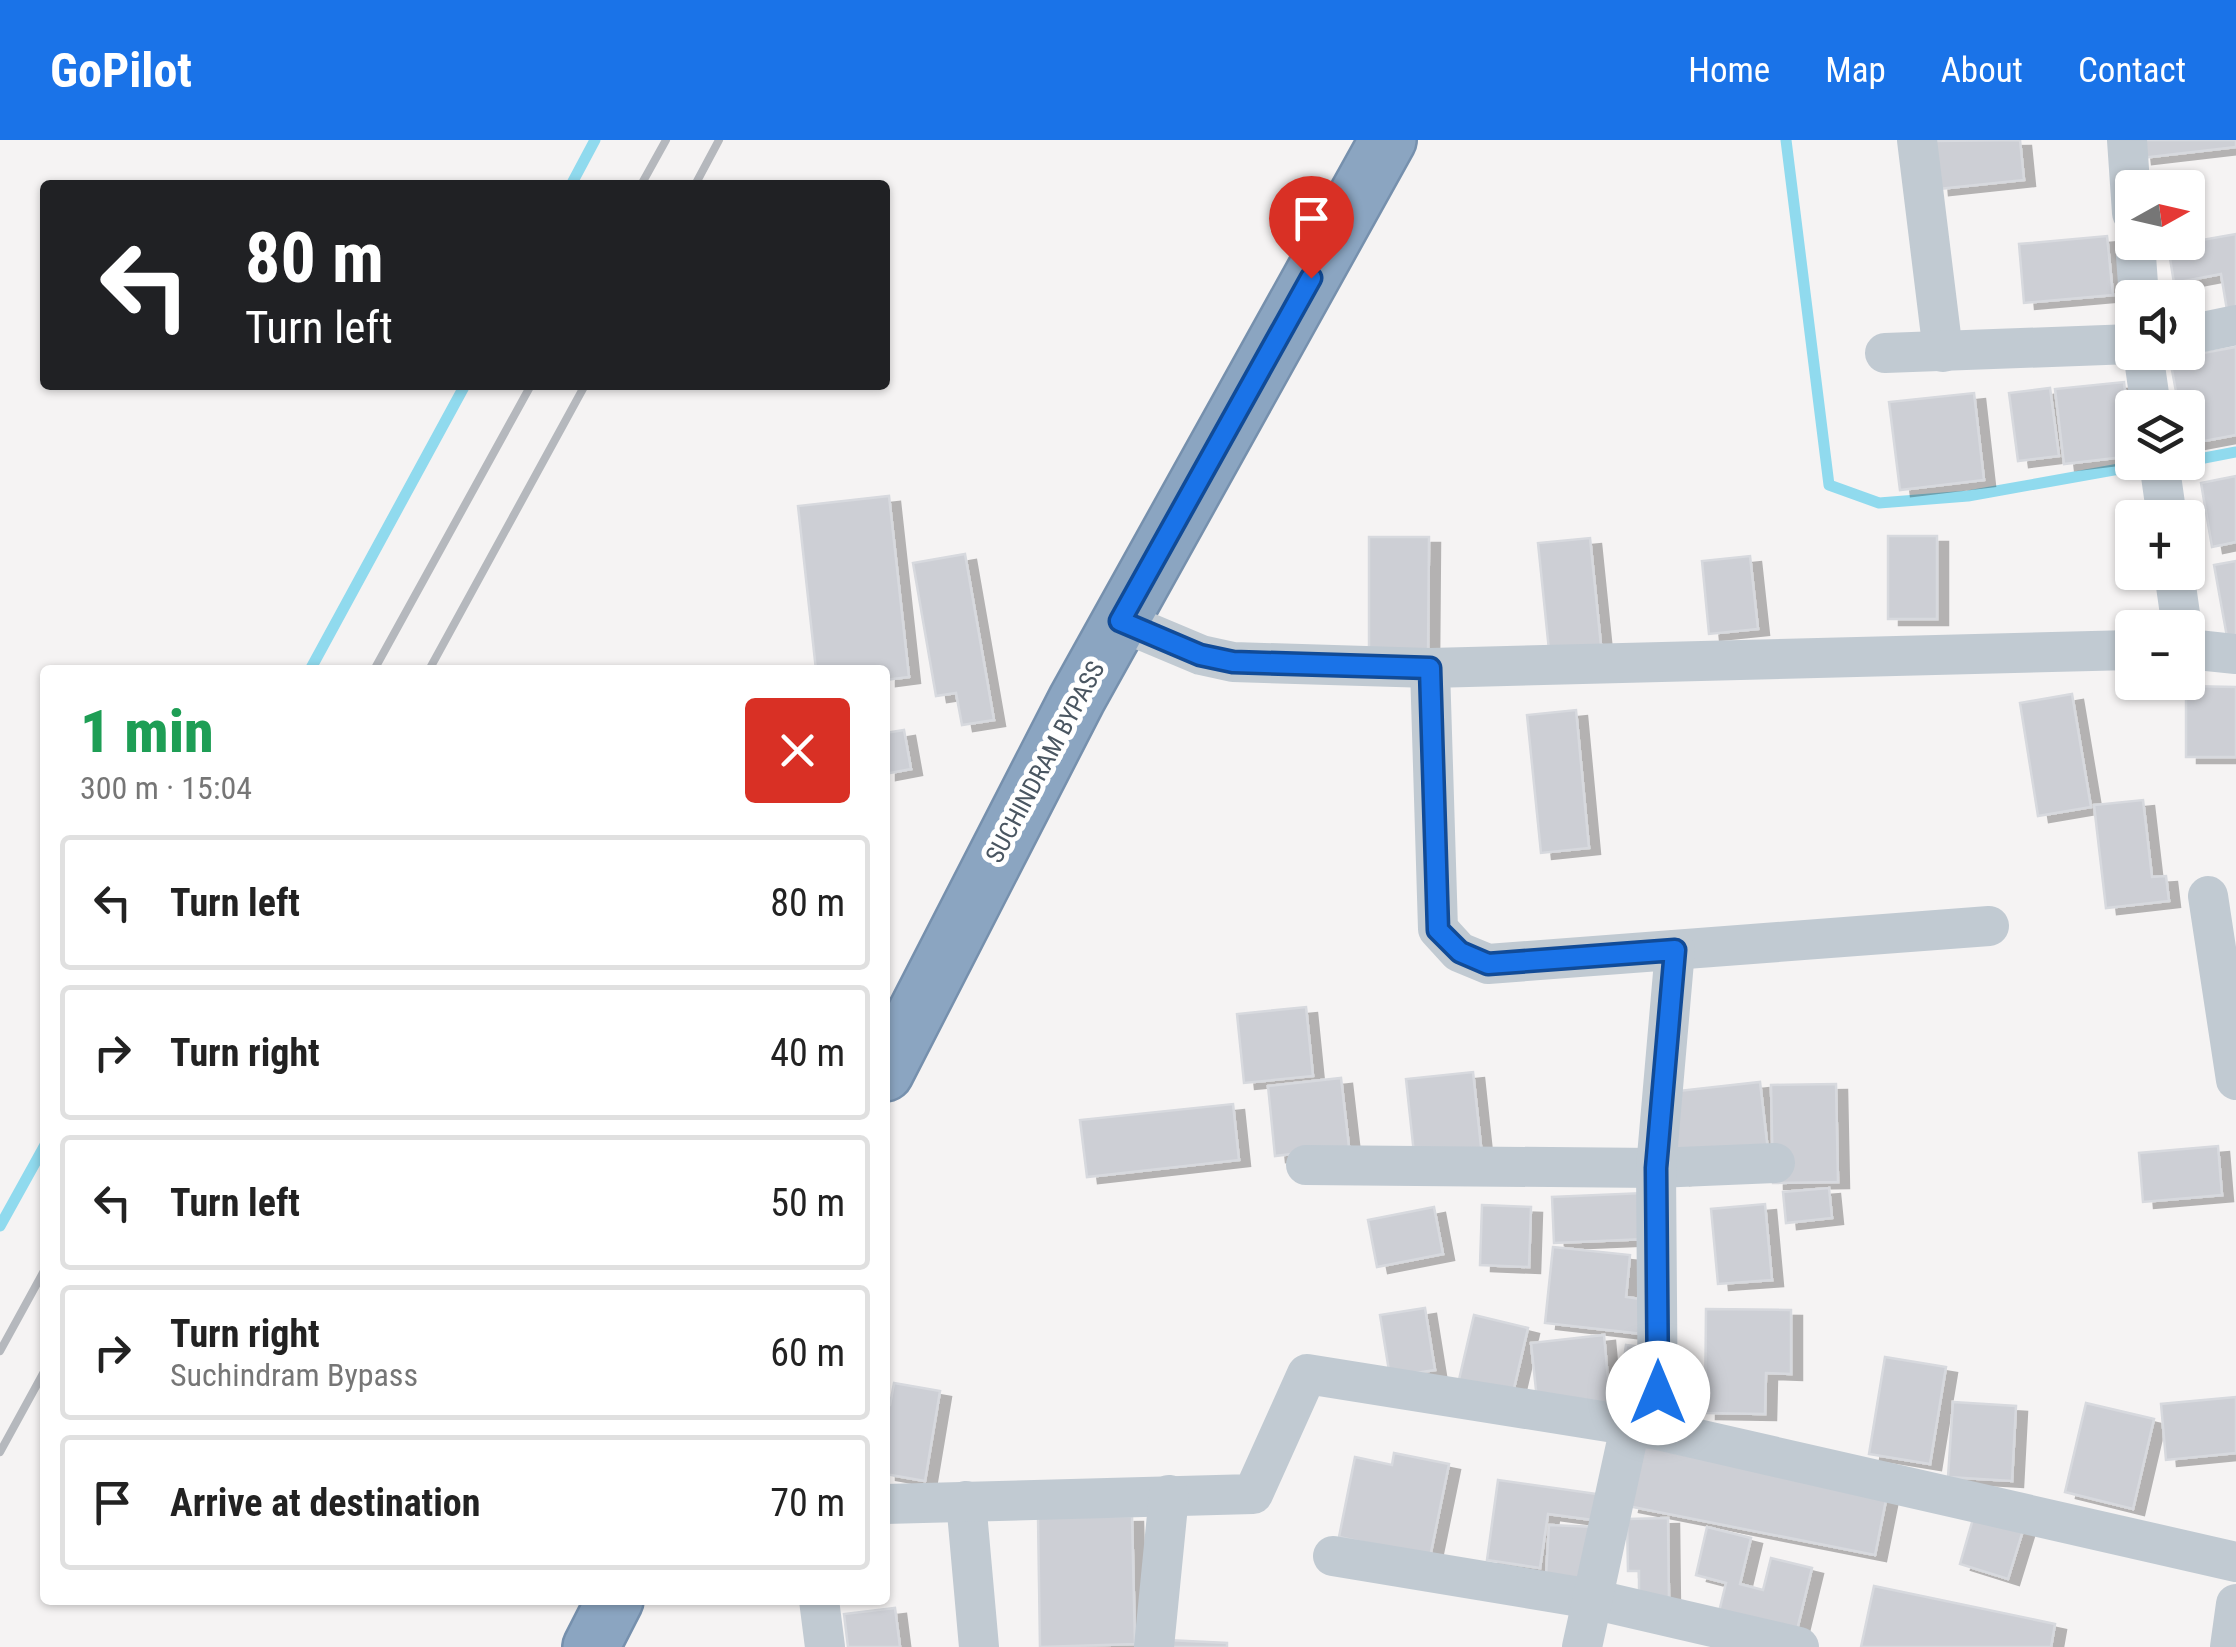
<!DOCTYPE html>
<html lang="en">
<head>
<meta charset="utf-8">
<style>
  body { margin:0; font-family:"Roboto Condensed",sans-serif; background:#f2f2f2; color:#222; height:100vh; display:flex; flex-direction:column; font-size:38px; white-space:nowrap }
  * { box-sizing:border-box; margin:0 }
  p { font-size:32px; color:#767676 }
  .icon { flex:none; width:55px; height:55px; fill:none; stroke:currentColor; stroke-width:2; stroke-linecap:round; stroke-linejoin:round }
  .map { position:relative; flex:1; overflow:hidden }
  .side { position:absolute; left:40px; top:525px; width:850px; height:940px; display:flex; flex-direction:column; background:#fff; border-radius:10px; box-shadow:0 2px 8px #0004 }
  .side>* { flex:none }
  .hud { position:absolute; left:40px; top:40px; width:850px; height:210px; border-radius:10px; box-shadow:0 2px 8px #0004; background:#202124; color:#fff; overflow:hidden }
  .needle { width:65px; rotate:82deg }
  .buttons { position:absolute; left:2115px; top:30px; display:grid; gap:20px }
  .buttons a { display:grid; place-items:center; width:90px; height:90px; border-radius:10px; background:#fff; box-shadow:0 2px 8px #0004; font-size:50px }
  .pin { position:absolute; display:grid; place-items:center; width:85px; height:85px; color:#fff; margin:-102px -42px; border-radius:50% 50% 50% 0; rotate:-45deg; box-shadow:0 0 10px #0007 }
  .pin .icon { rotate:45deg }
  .me { position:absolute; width:110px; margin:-55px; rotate:0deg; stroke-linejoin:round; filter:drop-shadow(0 0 8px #0008) }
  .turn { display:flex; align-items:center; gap:35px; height:210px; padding:0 40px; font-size:45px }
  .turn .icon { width:130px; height:130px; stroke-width:2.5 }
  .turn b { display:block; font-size:70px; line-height:85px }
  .round { display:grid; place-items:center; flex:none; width:105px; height:105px; border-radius:10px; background:#f2f2f2 }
  .head { display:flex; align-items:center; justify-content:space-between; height:170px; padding:0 40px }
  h1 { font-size:60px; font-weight:800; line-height:75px; color:#1e9e55 }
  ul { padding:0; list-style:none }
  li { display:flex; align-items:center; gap:30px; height:135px; margin:0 20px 15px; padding:0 20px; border:5px solid #e0e0e0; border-radius:10px }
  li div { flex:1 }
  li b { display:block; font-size:38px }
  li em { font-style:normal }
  header { display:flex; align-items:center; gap:60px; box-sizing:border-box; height:140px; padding:0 50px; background:#1a73e8; color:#fff }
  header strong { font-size:48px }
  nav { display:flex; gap:55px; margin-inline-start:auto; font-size:35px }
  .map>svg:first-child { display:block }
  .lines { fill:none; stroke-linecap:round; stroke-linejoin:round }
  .stream { stroke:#90daee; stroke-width:11 }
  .building { fill:#cdcfd5; stroke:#d7d9de; stroke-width:2.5; filter:url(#shadow) }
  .highway-casing { stroke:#7690ad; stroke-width:60 }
  .minor { stroke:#c1cad2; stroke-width:40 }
  .highway { stroke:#8ba5c1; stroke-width:55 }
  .rail { stroke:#b5b8bd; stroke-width:8 }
  .route-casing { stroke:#114b97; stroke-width:25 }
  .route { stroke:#1a73e8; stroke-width:18 }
  .labels { text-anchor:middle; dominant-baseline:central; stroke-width:10; stroke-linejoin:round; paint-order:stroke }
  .street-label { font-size:25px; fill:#4a5661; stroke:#fff }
</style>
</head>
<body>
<header>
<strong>GoPilot</strong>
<nav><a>Home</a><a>Map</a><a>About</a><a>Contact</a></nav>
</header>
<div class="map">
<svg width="2236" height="1507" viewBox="0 0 2236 1507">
  <defs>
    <filter id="shadow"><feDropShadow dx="11" dy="6" stdDeviation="0" flood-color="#0004"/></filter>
  </defs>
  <rect width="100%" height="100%" fill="#f5f3f3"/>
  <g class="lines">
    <!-- stream -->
    <g class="stream">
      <polyline points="1786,0 1829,345 1879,363 1968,356 2136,326"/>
      <polyline points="571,45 595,0"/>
      <polyline points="2199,319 2236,312"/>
      <polyline points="310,530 465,245"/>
      <polyline points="0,1086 45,1005"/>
    </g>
  </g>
  <!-- building -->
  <g class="building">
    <polygon points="2020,0 2024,40 1938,49 1934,1"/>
    <polygon points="2139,0 2236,0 2236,7 2141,18"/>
    <polygon points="2236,94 2236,175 2228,176 2221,134 2174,143 2168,106"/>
    <polygon points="2107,96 2113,155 2024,163 2019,104"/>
    <polygon points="2236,207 2236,295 2188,304 2188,268 2179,268 2170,219"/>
    <polygon points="2124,242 2132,316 2064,324 2055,249"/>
    <polygon points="2050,248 2059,316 2018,321 2009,253"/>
    <polygon points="1974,253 1984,340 1900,350 1889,262"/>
    <polygon points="2236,336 2236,402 2212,407 2201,343"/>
    <polygon points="889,356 909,537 885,540 885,530 816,530 798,366"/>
    <rect x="1888" y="396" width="49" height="83"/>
    <polygon points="1369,397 1429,397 1428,518 1369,518"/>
    <polygon points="1590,398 1602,515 1550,520 1538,403"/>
    <polygon points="965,414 994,580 962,585 956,553 936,556 913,423"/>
    <polygon points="1750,416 1758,489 1709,494 1702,421"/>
    <polygon points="2236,421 2236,506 2229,508 2214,425"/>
    <polygon points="2186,546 2236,547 2236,617 2186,617"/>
    <polygon points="2072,554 2091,667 2038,676 2020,563"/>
    <polygon points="1576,570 1589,708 1541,713 1527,575"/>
    <polygon points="904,590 911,629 885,634 885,593"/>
    <polygon points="2143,660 2152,737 2166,736 2169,761 2106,768 2094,665"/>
    <polygon points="1306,867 1313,936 1244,943 1237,874"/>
    <polygon points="1473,932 1482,1016 1415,1023 1406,939"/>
    <polygon points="1341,938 1349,1007 1275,1016 1268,946"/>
    <polygon points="1760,942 1770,1028 1679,1039 1669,952"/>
    <polygon points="1836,944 1838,1042 1773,1043 1771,945"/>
    <polygon points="1233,964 1239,1020 1087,1037 1080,980"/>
    <polygon points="2218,1006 2222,1055 2143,1062 2139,1013"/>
    <polygon points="1829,1048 1832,1078 1786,1083 1783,1052"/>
    <polygon points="1644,1053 1646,1099 1554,1103 1552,1057"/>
    <polygon points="1765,1064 1772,1140 1718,1144 1711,1069"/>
    <polygon points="1482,1065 1531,1067 1529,1127 1480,1125"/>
    <polygon points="1434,1067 1443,1114 1377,1127 1368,1080"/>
    <polygon points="1553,1107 1630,1115 1626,1157 1647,1160 1643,1194 1545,1183"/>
    <polygon points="1425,1168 1435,1230 1390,1237 1380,1175"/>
    <polygon points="1706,1169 1791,1170 1791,1234 1766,1233 1765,1274 1705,1273"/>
    <polygon points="1474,1175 1528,1188 1512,1257 1458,1244"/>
    <polygon points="1604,1195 1610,1262 1538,1269 1531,1203"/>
    <polygon points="1626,1205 1651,1208 1642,1268 1617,1265"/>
    <polygon points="1885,1217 1946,1227 1930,1324 1869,1314"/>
    <polygon points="894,1243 940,1251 925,1341 885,1334 885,1265 890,1265"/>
    <polygon points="2236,1257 2236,1313 2166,1320 2161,1264"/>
    <polygon points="1953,1262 2016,1266 2012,1341 1948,1337"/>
    <polygon points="2086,1263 2154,1279 2133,1369 2065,1352"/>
    <polygon points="1641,1301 1888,1350 1875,1415 1628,1366"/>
    <polygon points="1394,1313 1449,1324 1430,1417 1339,1397 1355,1317 1392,1325"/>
    <polygon points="1498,1340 1597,1354 1593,1380 1548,1374 1540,1428 1487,1420"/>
    <polygon points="1975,1372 2024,1387 2008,1439 1960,1424"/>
    <polygon points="1132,1376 1135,1504 1040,1507 1038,1377"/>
    <polygon points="1668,1378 1669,1463 1639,1463 1639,1431 1628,1431 1627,1379"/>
    <polygon points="1549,1385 1597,1387 1595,1439 1546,1436"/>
    <polygon points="1707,1387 1751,1398 1740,1444 1763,1450 1771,1418 1812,1428 1796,1494 1718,1476 1726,1443 1696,1435"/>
    <polygon points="1874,1446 2055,1484 2051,1507 1861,1507"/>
    <polygon points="895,1468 900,1507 848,1507 844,1474"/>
    <polygon points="1167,1500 1227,1503 1227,1507 1167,1507"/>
  </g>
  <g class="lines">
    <!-- highway casing -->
    <g class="highway-casing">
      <g id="highway">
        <polyline points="885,933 1077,559 1388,0"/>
        <polyline points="591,1507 615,1460"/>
      </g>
    </g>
    <!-- minor -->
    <g class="minor">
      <polyline points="1917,0 1943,212"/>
      <polyline points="2127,0 2132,73"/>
      <polyline points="2135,102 2139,158"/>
      <polyline points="2188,195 2236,185"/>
      <polyline points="2143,212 2151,268"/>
      <polyline points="1885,213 2132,204"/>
      <polyline points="2159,322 2167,378"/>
      <polyline points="2174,432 2182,488"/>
      <polyline points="1120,481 1201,515 1233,522 1430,528"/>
      <polyline points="2188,509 2236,514"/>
      <polyline points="2208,756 2236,940"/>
      <polyline points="1989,786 1488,824 1459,812 1438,789 1430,528 2132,510"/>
      <polyline points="1306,1025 1656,1028 1775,1023"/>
      <polyline points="1658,1290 1656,1028 1675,810"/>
      <polyline points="966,1361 979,1507"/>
      <polyline points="885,1364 1253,1354 1307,1234 1658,1290 2236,1422"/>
      <polyline points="1333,1416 1592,1459 1799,1507"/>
      <polyline points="819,1460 825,1507"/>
      <polyline points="1154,1507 1169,1355"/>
      <polyline points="1582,1507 1630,1287"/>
      <polyline points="2230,1507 2236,1464"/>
    </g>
    <!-- highway -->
    <use href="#highway" class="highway"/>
    <!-- rail -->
    <g class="rail">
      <polyline points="641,45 666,0"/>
      <polyline points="695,45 719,0"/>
      <polyline points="374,530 531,245"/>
      <polyline points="429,530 585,245"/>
      <polyline points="0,1211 45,1129"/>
      <polyline points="0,1312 45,1230"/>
    </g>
  </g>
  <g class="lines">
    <!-- route casing -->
    <g class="route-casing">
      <polyline id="route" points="1311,138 1120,481 1200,515 1233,522 1430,528 1438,790 1460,812 1488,824 1675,810 1656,1028 1658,1253"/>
    </g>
    <!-- route -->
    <use href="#route" class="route"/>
  </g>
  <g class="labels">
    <!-- street labels -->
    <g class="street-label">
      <text transform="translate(1045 622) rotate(-62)">SUCHINDRAM BYPASS</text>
    </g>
  </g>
</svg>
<div class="buttons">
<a><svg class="needle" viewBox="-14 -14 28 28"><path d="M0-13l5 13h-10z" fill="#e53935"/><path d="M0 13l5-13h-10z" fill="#767676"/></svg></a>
<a><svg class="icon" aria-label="sound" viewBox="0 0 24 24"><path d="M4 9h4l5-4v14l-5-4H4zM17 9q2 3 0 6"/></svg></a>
<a><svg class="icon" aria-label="layers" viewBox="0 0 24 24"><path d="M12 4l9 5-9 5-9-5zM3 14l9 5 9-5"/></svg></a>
<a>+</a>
<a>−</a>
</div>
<div class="pin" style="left:1311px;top:138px;background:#d93025"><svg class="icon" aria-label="arrive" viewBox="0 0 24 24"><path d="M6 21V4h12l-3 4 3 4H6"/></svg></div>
<svg class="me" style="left:1658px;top:1253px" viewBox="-20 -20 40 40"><circle r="19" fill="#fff"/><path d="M0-13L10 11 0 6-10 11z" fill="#1a73e8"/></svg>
<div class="hud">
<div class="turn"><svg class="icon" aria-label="left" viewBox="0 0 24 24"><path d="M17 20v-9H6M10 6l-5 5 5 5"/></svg><div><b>80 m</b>Turn left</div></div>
</div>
<section class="side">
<div class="head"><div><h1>1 min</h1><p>300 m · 15:04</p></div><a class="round" style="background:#d93025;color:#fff"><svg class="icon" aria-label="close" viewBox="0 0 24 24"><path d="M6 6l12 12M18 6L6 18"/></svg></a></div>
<ul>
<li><svg class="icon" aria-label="left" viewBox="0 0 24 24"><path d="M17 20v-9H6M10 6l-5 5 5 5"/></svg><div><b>Turn left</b></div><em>80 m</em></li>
<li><svg class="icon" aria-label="right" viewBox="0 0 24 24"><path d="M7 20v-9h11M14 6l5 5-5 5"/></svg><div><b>Turn right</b></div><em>40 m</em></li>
<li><svg class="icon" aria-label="left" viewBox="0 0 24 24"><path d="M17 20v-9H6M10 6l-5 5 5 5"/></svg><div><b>Turn left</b></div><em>50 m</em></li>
<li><svg class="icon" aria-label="right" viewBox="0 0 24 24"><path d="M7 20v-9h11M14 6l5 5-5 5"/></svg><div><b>Turn right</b><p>Suchindram Bypass</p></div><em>60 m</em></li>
<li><svg class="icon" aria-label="arrive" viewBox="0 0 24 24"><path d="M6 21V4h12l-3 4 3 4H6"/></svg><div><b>Arrive at destination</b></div><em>70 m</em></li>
</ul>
</section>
</div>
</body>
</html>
